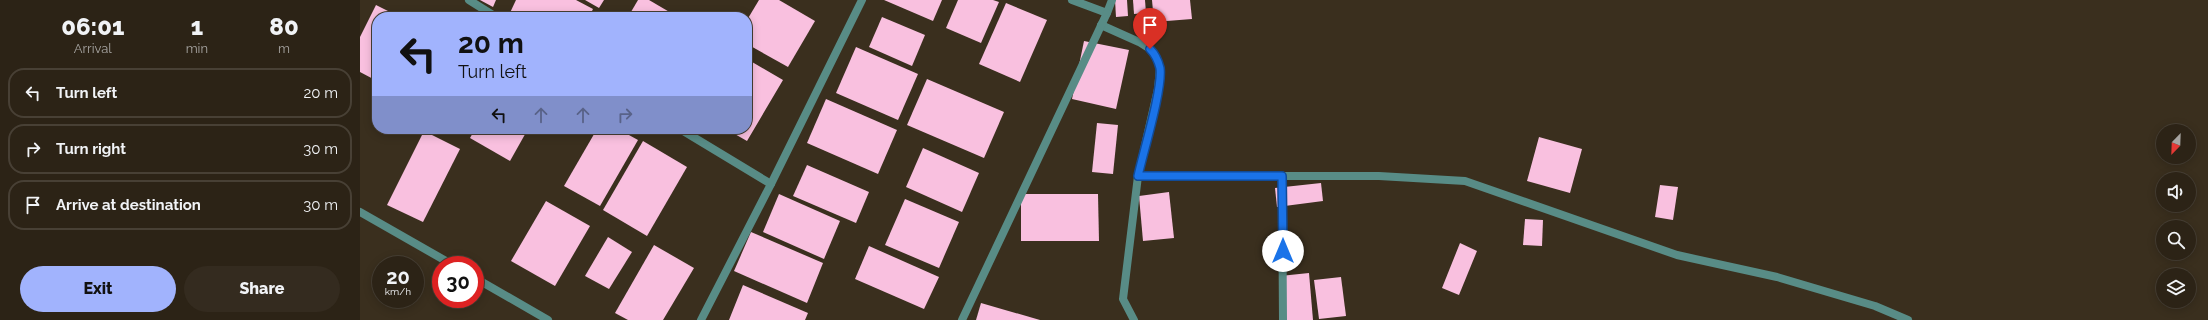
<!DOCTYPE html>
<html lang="en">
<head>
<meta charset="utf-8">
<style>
  body { margin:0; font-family:Raleway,sans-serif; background:#342b1f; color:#f1f3f6; height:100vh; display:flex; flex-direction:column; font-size:15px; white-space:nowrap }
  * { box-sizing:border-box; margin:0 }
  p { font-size:13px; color:#a6a4a1 }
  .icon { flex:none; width:22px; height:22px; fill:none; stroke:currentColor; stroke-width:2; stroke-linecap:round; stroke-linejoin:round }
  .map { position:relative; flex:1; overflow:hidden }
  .sheet { display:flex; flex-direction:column; background:#2c2316; width:360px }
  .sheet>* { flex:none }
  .guide { position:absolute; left:12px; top:12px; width:380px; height:122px; border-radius:16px; box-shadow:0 2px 10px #0003,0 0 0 1px #484035; background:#a1b3fd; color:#111; overflow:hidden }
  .needle { width:26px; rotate:203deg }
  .fabs { position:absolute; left:1796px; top:124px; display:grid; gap:8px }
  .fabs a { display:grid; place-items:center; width:40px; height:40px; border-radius:50%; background:#2c2316; box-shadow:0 2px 10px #0003,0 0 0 1px #484035; font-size:20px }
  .speed { position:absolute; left:12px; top:256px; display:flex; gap:8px; font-size:20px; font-weight:700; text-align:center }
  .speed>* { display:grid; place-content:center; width:52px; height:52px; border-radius:50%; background:#2c2316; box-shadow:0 2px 10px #0003,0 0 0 1px #484035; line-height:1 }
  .speed small { font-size:10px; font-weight:400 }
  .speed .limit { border:6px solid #d22; background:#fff; color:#111 }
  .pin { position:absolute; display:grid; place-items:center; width:34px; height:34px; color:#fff; margin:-41px -17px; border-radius:50% 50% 50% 0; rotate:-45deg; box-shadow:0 0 4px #0007 }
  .pin .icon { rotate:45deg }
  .me { position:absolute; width:44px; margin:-22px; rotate:0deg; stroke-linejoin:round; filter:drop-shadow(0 0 3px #0008) }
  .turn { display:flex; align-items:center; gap:14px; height:84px; padding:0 20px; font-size:18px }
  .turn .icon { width:52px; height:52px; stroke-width:2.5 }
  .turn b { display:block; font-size:28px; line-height:34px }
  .lanes { display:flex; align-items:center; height:38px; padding:0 20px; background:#0003; justify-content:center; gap:20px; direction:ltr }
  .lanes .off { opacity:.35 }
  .eta { display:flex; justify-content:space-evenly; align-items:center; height:68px; text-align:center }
  .eta b { font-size:24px; font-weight:800; line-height:28px }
  .button { display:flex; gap:8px; margin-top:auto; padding:8px 20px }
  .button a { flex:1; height:46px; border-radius:24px; background:#a1b3fd; color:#111; font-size:16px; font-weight:800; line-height:46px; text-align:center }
  .button a+a { background:#342b1f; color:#f1f3f6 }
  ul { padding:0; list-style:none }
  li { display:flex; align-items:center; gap:12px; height:50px; margin:0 8px 6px; padding:0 12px; border:2px solid #484035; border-radius:16px }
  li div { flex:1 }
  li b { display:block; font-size:15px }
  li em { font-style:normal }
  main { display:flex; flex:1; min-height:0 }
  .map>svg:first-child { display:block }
  .building { fill:#f9c0df }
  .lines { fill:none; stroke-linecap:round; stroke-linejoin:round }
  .minor { stroke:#588c86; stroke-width:8 }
  .route-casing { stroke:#114b97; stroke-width:10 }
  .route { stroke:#1a73e8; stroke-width:7 }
</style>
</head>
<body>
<main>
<section class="sheet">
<div class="eta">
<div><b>06:01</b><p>Arrival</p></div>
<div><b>1</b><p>min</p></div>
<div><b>80</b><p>m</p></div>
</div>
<ul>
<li><svg class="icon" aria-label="left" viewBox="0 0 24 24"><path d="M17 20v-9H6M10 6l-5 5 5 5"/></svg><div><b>Turn left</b></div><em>20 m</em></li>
<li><svg class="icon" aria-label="right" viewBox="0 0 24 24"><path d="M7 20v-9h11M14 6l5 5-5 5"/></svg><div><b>Turn right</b></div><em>30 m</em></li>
<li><svg class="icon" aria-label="arrive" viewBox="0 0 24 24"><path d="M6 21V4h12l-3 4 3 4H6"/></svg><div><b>Arrive at destination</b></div><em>30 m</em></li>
</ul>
<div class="button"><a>Exit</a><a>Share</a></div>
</section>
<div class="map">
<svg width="1848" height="320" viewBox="0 0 1848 320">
  <rect width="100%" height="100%" fill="#3a2f1e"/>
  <!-- building -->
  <g class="building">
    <polygon points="120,0 136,0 133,7"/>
    <polygon points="156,0 216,0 233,9 229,17 148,17"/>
    <polygon points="225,0 244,0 239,8"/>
    <polygon points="278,0 289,0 318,17 268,17"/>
    <polygon points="399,0 419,0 455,21 428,67 387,44 387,20"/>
    <polygon points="524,0 582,0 573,21"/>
    <polygon points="598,0 633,0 639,2 621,43 586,28"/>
    <polygon points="755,0 767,0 768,16 756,17"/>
    <polygon points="773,0 785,0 786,13 774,14"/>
    <polygon points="792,0 830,0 832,19 794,22"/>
    <polygon points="646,3 687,20 660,82 619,64"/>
    <polygon points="16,5 40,17 17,17 17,81 0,72 0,37"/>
    <polygon points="522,17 565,35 552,66 509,47"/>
    <polygon points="724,41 769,50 756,109 712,99"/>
    <polygon points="496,47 558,74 538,120 476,93"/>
    <polygon points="387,59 423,80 387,141 366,129 387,129"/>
    <polygon points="567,79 644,112 624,158 547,125"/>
    <polygon points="466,99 537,130 518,174 447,143"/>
    <polygon points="737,123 758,125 753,174 732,172"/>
    <polygon points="115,129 168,129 150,161 110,138"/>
    <polygon points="237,129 258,129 278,140 240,206 204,186"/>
    <polygon points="64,131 100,149 63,222 27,205"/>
    <polygon points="1179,137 1222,149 1210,193 1167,181"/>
    <polygon points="283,141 327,167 287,236 243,210"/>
    <polygon points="563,148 619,173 602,212 546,187"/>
    <polygon points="447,165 509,192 496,223 433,196"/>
    <polygon points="961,183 963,201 917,207 915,188"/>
    <polygon points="1300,185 1318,187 1313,220 1295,217"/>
    <polygon points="809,192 814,238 783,241 779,196"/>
    <polygon points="419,194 480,221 464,259 403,232"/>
    <polygon points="661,194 738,194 739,241 661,241"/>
    <polygon points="545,199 599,222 579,268 525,245"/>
    <polygon points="186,201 230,226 195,286 151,261"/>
    <polygon points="1165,219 1183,220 1182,246 1163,245"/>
    <polygon points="391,232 463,263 447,303 374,271"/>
    <polygon points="248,237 272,252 249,289 225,276"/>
    <polygon points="1100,243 1117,251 1099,295 1082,288"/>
    <polygon points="294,245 334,268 303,320 268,320 255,313"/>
    <polygon points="509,246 579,277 564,309 495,279"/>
    <polygon points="949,273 953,320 924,320 920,276"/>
    <polygon points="981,277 986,316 959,319 954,280"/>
    <polygon points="383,285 448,313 445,320 369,320"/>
    <polygon points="621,303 680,320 616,320"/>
  </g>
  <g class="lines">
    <!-- minor -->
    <g class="minor">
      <polyline points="109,0 136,17"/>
      <polyline points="712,0 747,13 752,0"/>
      <polyline points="741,25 779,42 790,49 795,55 800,68 798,89 778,176 763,299 774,320"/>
      <polyline points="320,129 411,184 341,320"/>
      <polyline points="778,176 1019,176 1105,181 1317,255 1417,277 1515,306 1548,320"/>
      <polyline points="922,176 923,320"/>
      <polyline points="411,184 502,0"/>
      <polyline points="0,212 93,265"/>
      <polyline points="115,278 188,320"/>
      <polyline points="602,320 747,13"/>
    </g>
  </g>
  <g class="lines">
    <!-- route casing -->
    <g class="route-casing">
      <path id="route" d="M 790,49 C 795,54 798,60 800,68 C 803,88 783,153 778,176 L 922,176 L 923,251"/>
    </g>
    <!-- route -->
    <use href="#route" class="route"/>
  </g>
</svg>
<div class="fabs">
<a><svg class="needle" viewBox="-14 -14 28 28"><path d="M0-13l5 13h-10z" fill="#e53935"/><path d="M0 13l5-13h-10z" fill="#a6a4a1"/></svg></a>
<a><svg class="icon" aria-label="sound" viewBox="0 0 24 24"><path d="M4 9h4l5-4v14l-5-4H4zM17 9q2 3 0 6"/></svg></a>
<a><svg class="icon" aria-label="search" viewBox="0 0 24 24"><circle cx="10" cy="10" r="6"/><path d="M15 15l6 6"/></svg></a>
<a><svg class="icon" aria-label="layers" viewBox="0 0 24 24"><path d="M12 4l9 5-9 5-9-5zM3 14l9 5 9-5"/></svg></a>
</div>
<div class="speed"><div>20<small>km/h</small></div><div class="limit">30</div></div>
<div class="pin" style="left:790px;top:49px;background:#d93025"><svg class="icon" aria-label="arrive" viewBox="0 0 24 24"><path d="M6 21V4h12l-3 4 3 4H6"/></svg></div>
<svg class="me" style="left:923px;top:251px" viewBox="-20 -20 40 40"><circle r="19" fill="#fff"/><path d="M0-13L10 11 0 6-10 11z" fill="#1a73e8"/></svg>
<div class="guide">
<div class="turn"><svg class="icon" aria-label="left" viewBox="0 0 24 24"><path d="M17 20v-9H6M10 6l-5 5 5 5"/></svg><div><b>20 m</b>Turn left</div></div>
<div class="lanes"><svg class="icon" aria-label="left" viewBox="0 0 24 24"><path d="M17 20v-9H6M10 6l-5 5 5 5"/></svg><svg class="icon off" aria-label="ahead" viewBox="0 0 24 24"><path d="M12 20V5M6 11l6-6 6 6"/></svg><svg class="icon off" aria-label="ahead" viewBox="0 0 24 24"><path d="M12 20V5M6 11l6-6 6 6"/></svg><svg class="icon off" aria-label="right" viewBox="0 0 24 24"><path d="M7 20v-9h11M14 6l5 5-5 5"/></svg></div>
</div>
</div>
</main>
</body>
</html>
